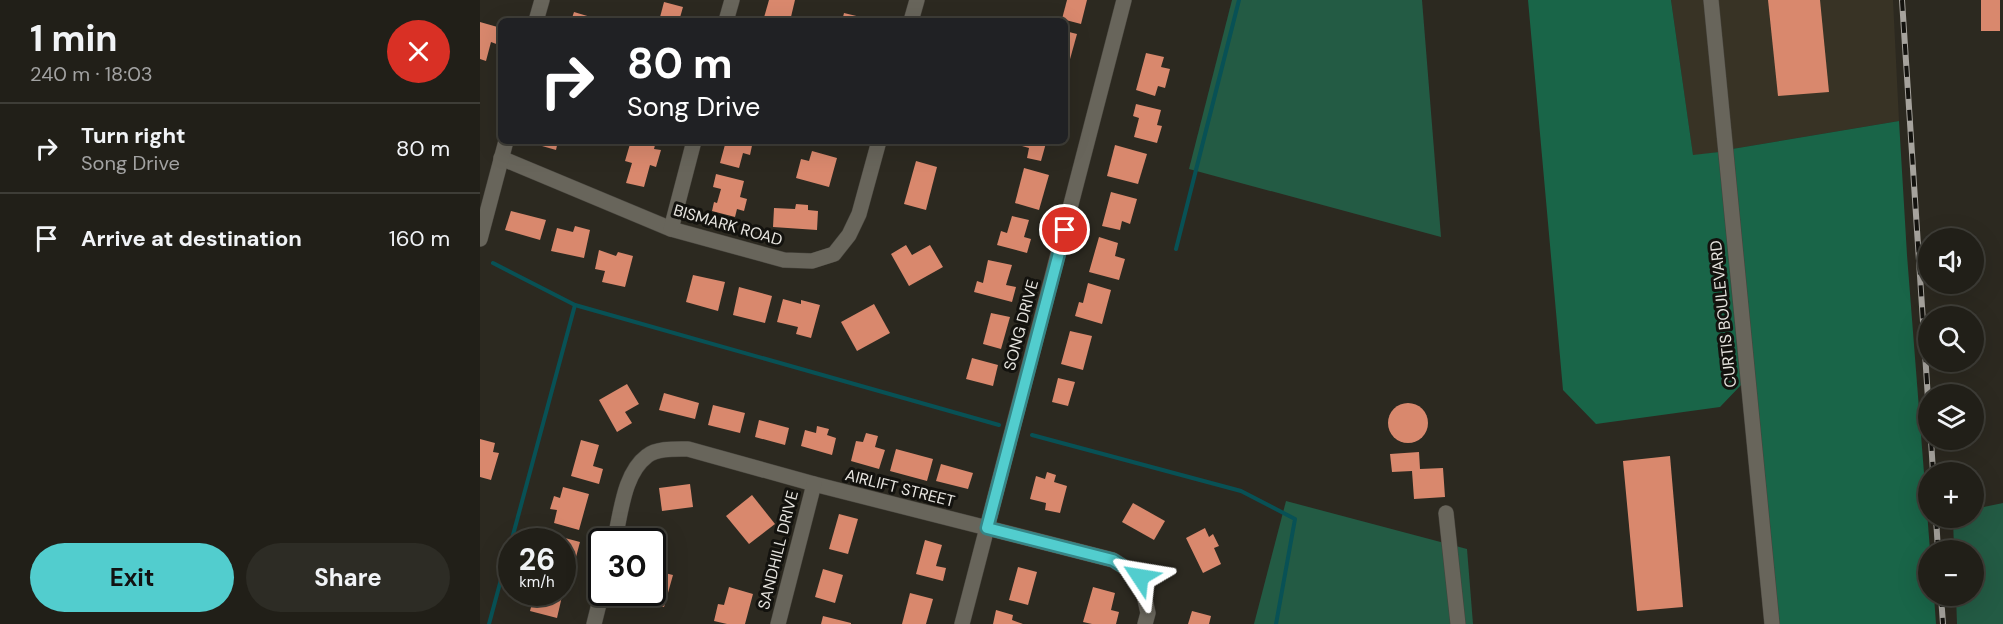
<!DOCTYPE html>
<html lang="en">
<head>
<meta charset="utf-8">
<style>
  body { margin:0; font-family:"DM Sans",sans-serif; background:#2d2c25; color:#f1f3f6; height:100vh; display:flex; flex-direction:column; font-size:22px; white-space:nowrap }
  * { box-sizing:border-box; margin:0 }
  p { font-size:20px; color:#a2a2a2 }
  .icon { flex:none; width:33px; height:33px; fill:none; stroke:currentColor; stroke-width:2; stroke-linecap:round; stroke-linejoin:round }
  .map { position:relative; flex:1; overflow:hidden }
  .sheet { display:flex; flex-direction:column; background:#211f18; width:480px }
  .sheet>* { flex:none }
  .banner { position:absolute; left:18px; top:18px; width:570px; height:126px; border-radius:9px; box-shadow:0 6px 24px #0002,0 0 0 2px #3e3d37; background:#202124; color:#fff; overflow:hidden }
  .tools { position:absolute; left:1438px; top:228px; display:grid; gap:12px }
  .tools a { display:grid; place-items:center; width:66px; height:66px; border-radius:50%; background:#211f18; box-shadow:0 6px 24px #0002,0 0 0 2px #3e3d37; font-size:30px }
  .speed { position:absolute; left:18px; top:528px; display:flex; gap:12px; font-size:30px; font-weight:700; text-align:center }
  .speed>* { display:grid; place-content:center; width:78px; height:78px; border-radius:50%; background:#211f18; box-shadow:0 6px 24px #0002,0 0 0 2px #3e3d37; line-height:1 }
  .speed small { font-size:15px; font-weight:400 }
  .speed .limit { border:3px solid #111; border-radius:9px; background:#fff; color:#111 }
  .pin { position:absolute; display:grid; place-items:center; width:51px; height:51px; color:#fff; margin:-26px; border:3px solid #fff; border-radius:50%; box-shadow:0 2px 6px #0007 }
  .me { position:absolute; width:66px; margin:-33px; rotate:303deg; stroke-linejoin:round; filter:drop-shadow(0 0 4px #0008) }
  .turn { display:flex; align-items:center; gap:21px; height:126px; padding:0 30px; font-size:27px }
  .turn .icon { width:78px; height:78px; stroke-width:2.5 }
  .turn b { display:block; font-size:42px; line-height:51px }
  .round { display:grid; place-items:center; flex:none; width:63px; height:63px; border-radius:32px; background:#2d2c25 }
  .overview { display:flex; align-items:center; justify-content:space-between; height:102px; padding:0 30px }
  h1 { font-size:36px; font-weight:700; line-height:45px }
  .button { display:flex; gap:12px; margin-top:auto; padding:12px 30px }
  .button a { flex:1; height:69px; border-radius:36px; background:#52cdce; color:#111; font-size:24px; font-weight:700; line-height:69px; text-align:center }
  .button a+a { background:#2d2c25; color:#f1f3f6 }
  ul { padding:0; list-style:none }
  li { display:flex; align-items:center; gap:18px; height:90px; padding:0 30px; border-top:2px solid #3e3d37 }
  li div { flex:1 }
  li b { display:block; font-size:22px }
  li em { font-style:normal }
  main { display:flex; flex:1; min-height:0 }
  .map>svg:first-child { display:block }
  .built { fill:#383325 }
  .green { fill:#235b44 }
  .forest { fill:#196548 }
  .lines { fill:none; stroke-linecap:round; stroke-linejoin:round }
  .stream { stroke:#085155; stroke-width:4 }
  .building { fill:#d9886d }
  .minor-casing { stroke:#47443d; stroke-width:16 }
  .minor { stroke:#68655b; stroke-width:15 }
  .rail-casing { stroke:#a6a39d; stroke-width:6 }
  .rail { stroke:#13120e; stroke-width:4; stroke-dasharray:11; stroke-linecap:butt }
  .route-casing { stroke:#358586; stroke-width:15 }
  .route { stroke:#52cdce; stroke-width:10 }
  .labels { text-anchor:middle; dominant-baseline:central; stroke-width:6; stroke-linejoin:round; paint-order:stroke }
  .street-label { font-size:16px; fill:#e7e5e0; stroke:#13120e }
</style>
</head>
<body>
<main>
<section class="sheet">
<div class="overview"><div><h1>1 min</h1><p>240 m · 18:03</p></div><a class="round" style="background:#d93025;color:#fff"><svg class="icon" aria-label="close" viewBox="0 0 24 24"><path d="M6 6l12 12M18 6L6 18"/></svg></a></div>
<ul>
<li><svg class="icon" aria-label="right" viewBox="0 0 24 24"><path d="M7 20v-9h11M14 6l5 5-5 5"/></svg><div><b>Turn right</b><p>Song Drive</p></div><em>80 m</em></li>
<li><svg class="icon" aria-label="arrive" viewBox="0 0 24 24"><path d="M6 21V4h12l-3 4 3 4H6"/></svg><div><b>Arrive at destination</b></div><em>160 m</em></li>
</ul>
<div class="button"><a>Exit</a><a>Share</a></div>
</section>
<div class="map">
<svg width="1523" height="624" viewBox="0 0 1523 624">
  <rect width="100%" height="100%" fill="#2c2920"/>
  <!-- built -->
  <g class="built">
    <polygon points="1191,0 1224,0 1239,152 1213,156"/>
    <polygon points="1238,0 1413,0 1419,121 1252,149"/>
  </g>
  <!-- green -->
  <g class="green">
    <polygon points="752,0 942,0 961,237 709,169"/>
    <polygon points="806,501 987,549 993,624 774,624"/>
    <polygon points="1523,503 1523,624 1477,624 1476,596 1494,596 1494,550 1474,550 1473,518 1494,518 1494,509"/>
  </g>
  <!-- forest -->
  <g class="forest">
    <polygon points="1048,0 1191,0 1213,155 1239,152 1262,384 1240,407 1116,424 1083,390"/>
    <polygon points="1419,121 1427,255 1450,550 1449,596 1454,596 1456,624 1299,624 1252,149"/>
  </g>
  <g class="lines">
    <!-- stream -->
    <g class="stream">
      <polyline points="696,249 759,0"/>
      <polyline points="13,263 95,305 519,425"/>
      <polyline points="552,435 761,491 815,519 796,624"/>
      <polyline points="9,624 95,305"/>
    </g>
  </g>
  <!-- building -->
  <g class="building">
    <polygon points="289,0 315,0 310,21 283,21"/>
    <polygon points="587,0 607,0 601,24 582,19"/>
    <polygon points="1288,0 1340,0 1349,92 1298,96"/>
    <rect x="1501" y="0" width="19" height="31"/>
    <polygon points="184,2 203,7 199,21 179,21"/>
    <polygon points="94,12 114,18 114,21 91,21"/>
    <polygon points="364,13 393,20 392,21 362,21"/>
    <polygon points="0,22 21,28 19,45 11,42 6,61 0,59"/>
    <polygon points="585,31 597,34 587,70 585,69"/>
    <polygon points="666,53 684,57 681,67 690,69 685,88 678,86 675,96 656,90"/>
    <polygon points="656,104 681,110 677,125 682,126 677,143 654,137 659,118 653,116"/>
    <polygon points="56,141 78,141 76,150 55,144"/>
    <polygon points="158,141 176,141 174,149 181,150 176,167 170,165 164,187 146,183 152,163 145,161 150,144 156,146"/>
    <polygon points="246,141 273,141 270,155 263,153 259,168 240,163"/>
    <polygon points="543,141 574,141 573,145 566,143 561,161 547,158 549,148 542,146"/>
    <polygon points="635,145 667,154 658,184 627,176"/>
    <polygon points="332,151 357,158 349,187 316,178 321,159 329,161"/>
    <polygon points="436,161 457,167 446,210 424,204"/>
    <polygon points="544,168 569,175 559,210 535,203"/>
    <polygon points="236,174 264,181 260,197 267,199 264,211 257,209 255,217 232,211 234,202 237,203 241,189 233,187"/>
    <polygon points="631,192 657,199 650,224 642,221 640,230 622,226"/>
    <polygon points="316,204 328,205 328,210 338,211 337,230 293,227 294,208 315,209"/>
    <polygon points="31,211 66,220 60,240 25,230"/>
    <polygon points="532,216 549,220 544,237 551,239 547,253 517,245 521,231 527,233"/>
    <polygon points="95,226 110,230 104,258 71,251 77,228 93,232"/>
    <polygon points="619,237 638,243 635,256 645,259 639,280 609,272"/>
    <polygon points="426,245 432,255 450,245 463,267 429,286 411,254"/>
    <polygon points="119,250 136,256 138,252 153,256 145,287 122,282 125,271 115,269"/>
    <polygon points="508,260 532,265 526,285 536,287 532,302 494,292 497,281 503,283"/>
    <polygon points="213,275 245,282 238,311 206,302"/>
    <polygon points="608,283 631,290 622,324 595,316 599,302 603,303"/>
    <polygon points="259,287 292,296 285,323 253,315"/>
    <polygon points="303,299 321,304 321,300 340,305 331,338 316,334 318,327 297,322"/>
    <polygon points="394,304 410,333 377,351 361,322"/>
    <polygon points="511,313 530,317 521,349 503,344"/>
    <polygon points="590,331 612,336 603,370 581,364"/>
    <polygon points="492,358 518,365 513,386 486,379"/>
    <polygon points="578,378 595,382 588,406 572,402"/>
    <polygon points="147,384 159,404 145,412 152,423 137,432 119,400"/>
    <polygon points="184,393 219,403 215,419 179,410"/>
    <circle cx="928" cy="423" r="20"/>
    <polygon points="233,405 265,413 260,433 228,425"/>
    <polygon points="279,420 309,428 305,445 275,437"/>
    <polygon points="337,426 349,429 347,435 356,438 352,455 321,446 325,430 336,433"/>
    <polygon points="386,433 398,436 395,447 405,450 399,469 371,461 376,441 383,442"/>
    <polygon points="0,439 15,443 13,452 19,453 11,480 0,477"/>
    <polygon points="101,440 119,445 113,466 123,469 119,484 91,476"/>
    <polygon points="416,449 453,459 447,481 410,471"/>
    <polygon points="939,452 940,469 963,468 965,497 934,499 932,471 912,472 910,454"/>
    <polygon points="1190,456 1203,607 1157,611 1143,461"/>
    <polygon points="461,464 493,473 488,489 456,481"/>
    <polygon points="567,472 576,475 574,482 587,486 580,513 565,510 566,503 550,499 556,476 565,479"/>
    <polygon points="210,484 213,507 182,511 179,488"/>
    <polygon points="83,487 109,494 99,530 74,523 77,510 70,509 74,496 80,498"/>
    <polygon points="272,495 295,524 269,544 246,516"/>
    <polygon points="653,503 685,521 674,540 642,522"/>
    <polygon points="359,514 378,519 368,554 349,549"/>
    <polygon points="725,528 729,537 733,534 739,546 734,548 741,564 723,573 706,538"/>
    <polygon points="70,534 100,542 96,557 90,555 86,570 82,570 82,542 68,542"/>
    <polygon points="445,540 462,545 456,566 466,568 463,581 436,574"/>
    <polygon points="538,567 557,572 548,605 529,600"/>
    <polygon points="343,569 363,575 355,603 335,597"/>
    <polygon points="172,570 193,575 184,607 155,599 157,592 172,592"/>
    <polygon points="249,587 273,594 265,624 247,624 234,621 238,604 244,605"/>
    <polygon points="613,587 635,593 631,610 639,612 636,624 612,624 603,622"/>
    <polygon points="55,592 83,592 77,618 50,611"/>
    <polygon points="430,593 453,599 446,624 422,624"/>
    <polygon points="516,610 533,615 532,620 543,624 513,624"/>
    <polygon points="712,611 731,616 729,624 708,624"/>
    <polygon points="343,616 371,623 371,624 341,624"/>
  </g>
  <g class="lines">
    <!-- minor casing -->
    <g class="minor-casing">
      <g id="minor">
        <polyline points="1231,0 1292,624"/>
        <polyline points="56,21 62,0"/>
        <polyline points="246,21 252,0"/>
        <polyline points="431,21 437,0"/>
        <polyline points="21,158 191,229 304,260 332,261 354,254 369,235 379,214 399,141"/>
        <polyline points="191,229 214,141"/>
        <polyline points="0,239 26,141"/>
        <polyline points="966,513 978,624"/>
        <path d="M 134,542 C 141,515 143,474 167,456 C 177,448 195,449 208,449 L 334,484 L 633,560 L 660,577 L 668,613 L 665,624"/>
        <polyline points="114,624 122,592"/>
        <polyline points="298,624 334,484"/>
        <polyline points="482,624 644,0"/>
      </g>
    </g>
    <!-- minor -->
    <use href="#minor" class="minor"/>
    <!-- rail casing -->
    <g class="rail-casing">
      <g id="rail">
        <polyline points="1422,0 1449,414"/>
        <polyline points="1451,440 1453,472"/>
        <polyline points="1456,518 1458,550"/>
        <polyline points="1461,596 1463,624"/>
      </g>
    </g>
    <!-- rail -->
    <use href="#rail" class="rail"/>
  </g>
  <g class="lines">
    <!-- route casing -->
    <g class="route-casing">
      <polyline id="route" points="585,230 507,528 633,560 660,577"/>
    </g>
    <!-- route -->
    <use href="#route" class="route"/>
  </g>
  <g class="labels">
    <!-- street labels -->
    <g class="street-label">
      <text transform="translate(248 225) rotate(16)">BISMARK ROAD</text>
      <text transform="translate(1243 314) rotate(-96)">CURTIS BOULEVARD</text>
      <text transform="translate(541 325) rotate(-75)">SONG DRIVE</text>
      <text transform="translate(420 488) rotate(14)">AIRLIFT STREET</text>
      <text transform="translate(298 550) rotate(-76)">SANDHILL DRIVE</text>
    </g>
  </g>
</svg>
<div class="tools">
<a><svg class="icon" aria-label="sound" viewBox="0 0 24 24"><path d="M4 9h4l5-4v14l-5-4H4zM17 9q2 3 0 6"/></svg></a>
<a><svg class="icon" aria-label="search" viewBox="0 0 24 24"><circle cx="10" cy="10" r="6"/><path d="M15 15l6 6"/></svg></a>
<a><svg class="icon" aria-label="layers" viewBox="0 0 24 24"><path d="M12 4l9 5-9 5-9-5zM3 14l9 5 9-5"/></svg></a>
<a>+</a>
<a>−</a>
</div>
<div class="speed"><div>26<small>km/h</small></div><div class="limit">30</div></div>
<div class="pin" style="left:585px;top:230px;background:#d93025"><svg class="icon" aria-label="arrive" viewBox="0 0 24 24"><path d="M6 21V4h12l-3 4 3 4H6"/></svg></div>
<svg class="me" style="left:660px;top:577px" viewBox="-20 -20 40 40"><path d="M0-17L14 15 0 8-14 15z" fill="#52cdce" stroke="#fff" stroke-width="4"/></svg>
<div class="banner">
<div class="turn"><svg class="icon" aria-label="right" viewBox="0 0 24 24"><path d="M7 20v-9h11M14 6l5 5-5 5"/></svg><div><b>80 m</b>Song Drive</div></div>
</div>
</div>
</main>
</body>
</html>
